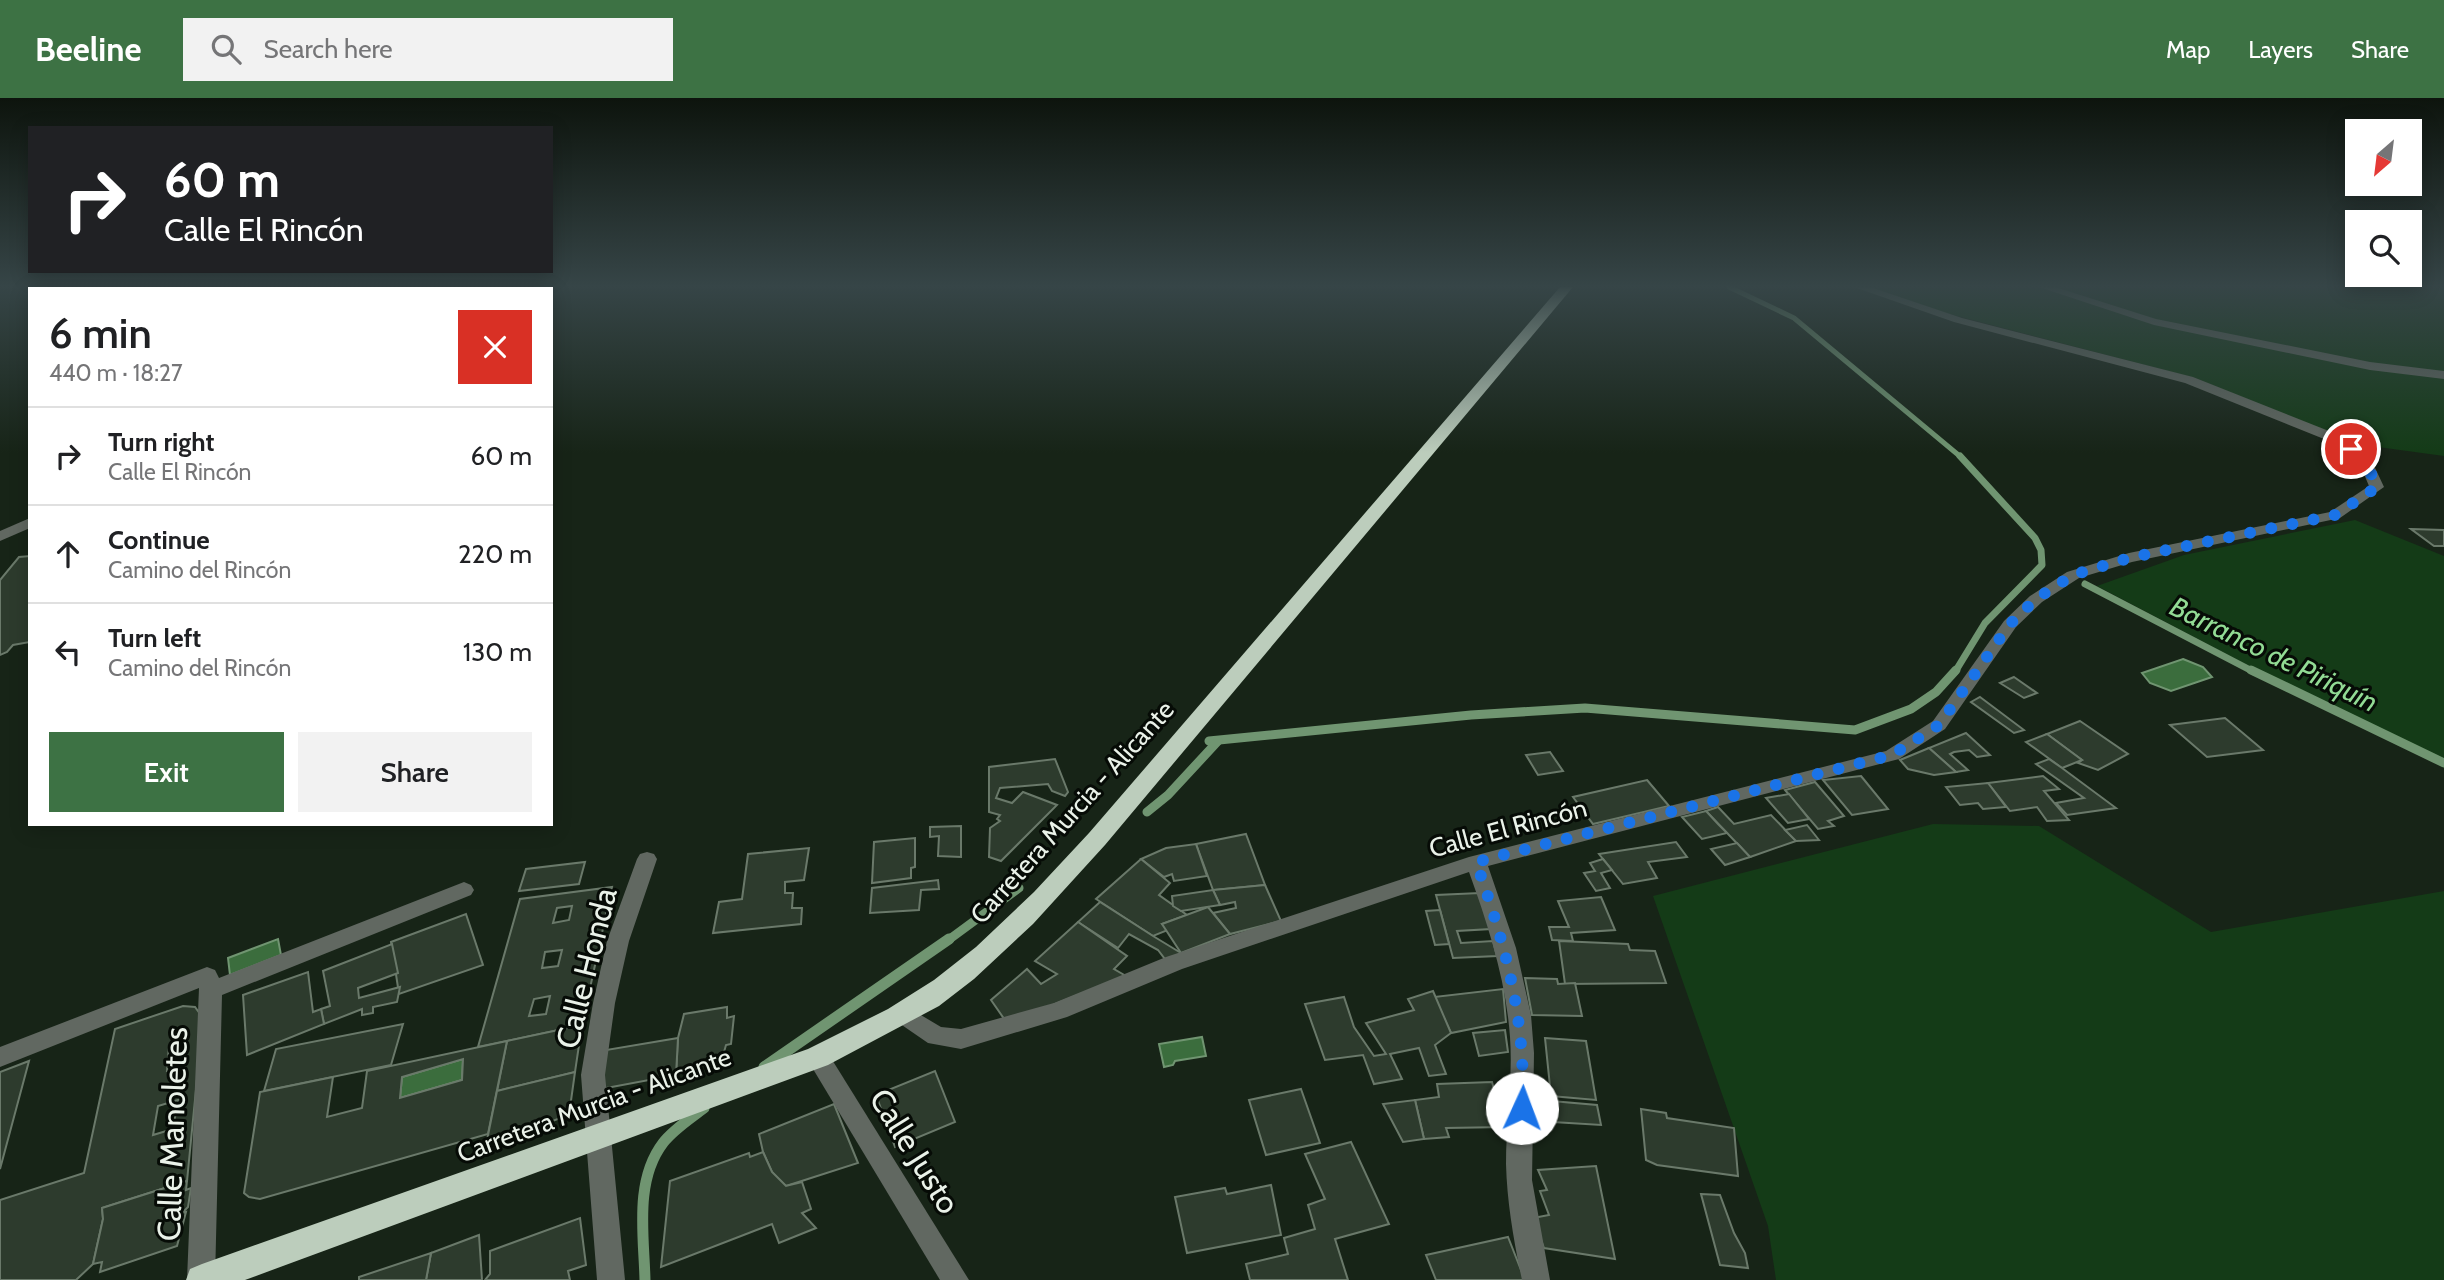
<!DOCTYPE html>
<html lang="en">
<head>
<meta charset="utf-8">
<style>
  body { margin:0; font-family:Cabin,sans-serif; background:#f2f2f2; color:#202124; height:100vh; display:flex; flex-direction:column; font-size:26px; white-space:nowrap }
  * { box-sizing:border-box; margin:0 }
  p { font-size:23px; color:#757577 }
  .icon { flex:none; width:38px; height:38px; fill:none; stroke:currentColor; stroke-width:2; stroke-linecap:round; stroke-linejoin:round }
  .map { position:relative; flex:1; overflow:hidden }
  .panel { position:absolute; left:28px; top:189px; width:525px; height:539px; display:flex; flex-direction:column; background:#fff; border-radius:0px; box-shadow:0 4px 18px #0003 }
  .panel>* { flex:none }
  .banner { position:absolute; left:28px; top:28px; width:525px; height:147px; border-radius:0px; box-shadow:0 4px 18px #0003; background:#202124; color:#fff; overflow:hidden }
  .needle { width:46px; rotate:208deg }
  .buttons { position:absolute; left:2345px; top:21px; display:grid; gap:14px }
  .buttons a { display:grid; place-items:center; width:77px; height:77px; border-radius:0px; background:#fff; box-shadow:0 4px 18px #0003; font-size:35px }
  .pin { position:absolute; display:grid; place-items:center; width:60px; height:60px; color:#fff; margin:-30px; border:4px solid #fff; border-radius:50%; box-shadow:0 2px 7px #0007 }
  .me { position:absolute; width:77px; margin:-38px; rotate:2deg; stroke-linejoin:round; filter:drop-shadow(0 0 5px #0008) }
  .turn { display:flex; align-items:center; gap:24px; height:147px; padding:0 21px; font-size:32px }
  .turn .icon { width:91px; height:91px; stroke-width:2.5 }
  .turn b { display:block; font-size:49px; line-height:60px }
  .round { display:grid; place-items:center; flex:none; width:74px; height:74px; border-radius:0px; background:#f2f2f2 }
  .overview { display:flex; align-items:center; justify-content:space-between; height:119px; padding:0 21px }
  h1 { font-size:42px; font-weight:600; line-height:52px }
  .primary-button { display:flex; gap:14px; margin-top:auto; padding:14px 21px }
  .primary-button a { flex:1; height:80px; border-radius:0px; background:#3d7244; color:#fff; font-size:28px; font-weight:600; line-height:80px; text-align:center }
  .primary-button a+a { background:#f2f2f2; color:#202124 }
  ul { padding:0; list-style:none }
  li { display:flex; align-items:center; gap:21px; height:98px; padding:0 21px; border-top:2px solid #e0e0e0 }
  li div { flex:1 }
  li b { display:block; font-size:26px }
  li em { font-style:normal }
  header { display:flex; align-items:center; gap:42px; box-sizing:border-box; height:98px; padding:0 35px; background:#3d7244; color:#fff }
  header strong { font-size:33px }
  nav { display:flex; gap:38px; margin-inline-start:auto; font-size:24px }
  .search { width:490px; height:63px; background:#f2f2f2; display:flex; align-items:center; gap:18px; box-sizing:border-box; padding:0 24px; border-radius:0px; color:#757577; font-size:26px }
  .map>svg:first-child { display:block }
  .green { fill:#143b17 }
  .water { fill:#3b6d3d; stroke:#709571; stroke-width:2 }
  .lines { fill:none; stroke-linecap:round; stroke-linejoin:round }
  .stream-far3 { stroke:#709571; stroke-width:5 }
  .stream-far2 { stroke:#709571; stroke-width:7 }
  .stream-far1 { stroke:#709571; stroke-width:9 }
  .stream { stroke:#709571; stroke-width:11 }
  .building { fill:#2d3b2d; stroke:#6a796a; stroke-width:2; fill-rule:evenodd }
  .minor { fill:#616861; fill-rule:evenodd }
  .highway { fill:#bccdbc; fill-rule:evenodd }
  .route { stroke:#1a73e8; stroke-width:12; stroke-dasharray:0 21.6 }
  .labels { text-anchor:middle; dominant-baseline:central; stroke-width:6; stroke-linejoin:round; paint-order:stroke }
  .street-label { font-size:26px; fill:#eaf2e9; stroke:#060b06 }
  .water-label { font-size:28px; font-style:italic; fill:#92db94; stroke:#060b06 }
  .near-street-label { font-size:32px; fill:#eaf2e9; stroke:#060b06 }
</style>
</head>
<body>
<header>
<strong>Beeline</strong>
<div class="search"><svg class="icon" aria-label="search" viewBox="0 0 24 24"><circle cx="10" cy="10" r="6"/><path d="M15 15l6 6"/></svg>Search here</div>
<nav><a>Map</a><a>Layers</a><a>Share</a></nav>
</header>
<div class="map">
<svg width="2444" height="1182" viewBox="0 0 2444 1182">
  <rect width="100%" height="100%" fill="#172417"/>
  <!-- green -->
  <g class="green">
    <polygon points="1869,189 2444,189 2444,358 2356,346 2195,280 1923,209"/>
    <polygon points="2355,422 2444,458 2444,670 2097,488 2184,457"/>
    <polygon points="1933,726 2039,728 2211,834 2444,793 2444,1182 1776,1182 1768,1128 1653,798"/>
  </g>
  <!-- water -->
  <g class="water">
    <polygon points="2183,561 2203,569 2212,579 2171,593 2150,585 2142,575"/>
    <polygon points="278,841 281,857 230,877 228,860"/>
    <polygon points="1202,939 1206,958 1175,963 1173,967 1164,969 1159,946"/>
    <polygon points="463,961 462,982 400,1000 402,979"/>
  </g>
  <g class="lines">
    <!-- stream-far3 -->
    <polyline class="stream-far3" points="1729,189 1794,220 1962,360"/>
    <!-- stream-far2 -->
    <g class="stream-far2">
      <polyline points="2085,486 2254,574"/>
      <polyline points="1955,574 1985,525 2042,467 2041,452 2035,440 1960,358"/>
    </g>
    <!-- stream-far1 -->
    <g class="stream-far1">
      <polyline points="2251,572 2444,665"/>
      <polyline points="1209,643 1471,617 1585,610 1855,632 1911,611 1936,594 1956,572"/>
      <polyline points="1147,714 1168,697 1218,643"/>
      <polyline points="947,843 1019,790"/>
    </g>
    <!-- stream -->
    <g class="stream">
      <polyline points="764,969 949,841"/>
      <path d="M 645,1182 C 644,1138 634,1083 663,1045 C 674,1031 690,1021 704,1010"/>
    </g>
  </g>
  <!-- building -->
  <g class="building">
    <polygon points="2411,431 2444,432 2444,448 2434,448"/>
    <polygon points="30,458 30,544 13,547 7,554 0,557 0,482 19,459"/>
    <polygon points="2014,579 2037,595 2024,600 2000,585"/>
    <polygon points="1980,599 2024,632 2014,635 1971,604"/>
    <polygon points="2225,620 2263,652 2207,659 2170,627"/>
    <polygon points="2080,623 2128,656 2098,672 2078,665 2082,662 2047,636"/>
    <polygon points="1966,635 1990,657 1977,659 1969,652 1954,654 1950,656 1968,672 1956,674 1929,650"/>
    <polygon points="2047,636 2082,662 2062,670 2026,644"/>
    <polygon points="1929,650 1956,674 1934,677 1908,671 1900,662"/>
    <polygon points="1550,654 1563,673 1538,677 1526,657"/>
    <polygon points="1055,661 1068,694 1065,698 1052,693 1048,686 1000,690 996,700 1012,705 1023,694 1057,707 1001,763 989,759 990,730 1000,723 997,721 1000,717 989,714 989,669"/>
    <polygon points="2049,661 2062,670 2116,710 2067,717 2056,705 2084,700 2036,666"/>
    <polygon points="1861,678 1888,711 1852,717 1823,682"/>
    <polygon points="2043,678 2059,691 2044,693 2069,722 2047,723 2037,709 2010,713 1988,685"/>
    <polygon points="1647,682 1669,708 1593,726 1573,699"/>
    <polygon points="1815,684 1844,718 1828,723 1834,728 1818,731 1785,692"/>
    <polygon points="1988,685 2006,709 1983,711 1978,705 1960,707 1946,689"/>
    <polygon points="1789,696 1809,721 1788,725 1766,700"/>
    <polygon points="1718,709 1734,726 1771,717 1796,743 1750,759 1706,713"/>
    <polygon points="1706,713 1718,726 1727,735 1702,741 1682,719"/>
    <polygon points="1807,727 1819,742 1796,743 1785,732"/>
    <polygon points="961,728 961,759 938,758 939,738 930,739 930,729"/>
    <polygon points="1246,736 1265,787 1213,792 1196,746"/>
    <polygon points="915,740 915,769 911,770 911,780 872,785 874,744"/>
    <polygon points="1676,744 1687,759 1648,764 1657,780 1623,786 1599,756"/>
    <polygon points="1737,745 1750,759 1725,767 1711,751"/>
    <polygon points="1196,746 1207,778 1174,783 1172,776 1164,779 1141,761 1166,750"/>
    <polygon points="809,750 804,782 785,784 785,795 793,795 792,810 802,810 801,826 713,835 719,804 742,801 748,756"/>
    <polygon points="1141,761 1170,785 1159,797 1187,817 1162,826 1168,832 1153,838 1096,801"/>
    <polygon points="1603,761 1612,772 1601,775 1610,790 1596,793 1584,775 1595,773 1590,765"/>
    <polygon points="585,764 579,786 519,793 526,771"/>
    <polygon points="938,782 939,791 921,792 919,812 870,815 872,790"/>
    <polygon points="1265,787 1281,823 1230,836 1213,815 1236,810 1235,804 1220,807 1213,792"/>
    <path d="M 612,789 L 582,927 L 478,949 L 520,801 ZM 572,808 L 569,822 L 553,825 L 557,810 ZM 562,852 L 558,868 L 542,870 L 545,854 ZM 550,898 L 546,916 L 529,918 L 534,901 Z"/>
    <polygon points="1213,792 1220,807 1181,813 1173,808 1172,798"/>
    <polygon points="1480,795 1491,831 1457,833 1461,845 1493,843 1497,858 1453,860 1436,797"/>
    <polygon points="1601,799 1615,832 1571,835 1573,843 1552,842 1549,829 1569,829 1558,803"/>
    <polygon points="1100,804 1153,838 1181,855 1168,865 1158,852 1129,836 1118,850 1078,824"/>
    <polygon points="1208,809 1230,836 1181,855 1162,826"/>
    <polygon points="1440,812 1449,846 1435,847 1426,813"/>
    <polygon points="466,816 483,867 399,896 391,844"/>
    <polygon points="1078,824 1127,858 1114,871 1126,878 1007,925 991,902 1027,871 1041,886 1057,876 1035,863"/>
    <polygon points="1559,843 1628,846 1630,852 1655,853 1666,885 1565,886"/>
    <polygon points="392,846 398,875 358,890 359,900 400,889 397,904 373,909 373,915 362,917 362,911 324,926 321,911 330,908 323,873"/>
    <polygon points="308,874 313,914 321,911 324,926 247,957 243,897"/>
    <polygon points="1525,880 1557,881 1558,886 1575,885 1582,918 1532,917"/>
    <polygon points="1503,891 1506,924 1451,935 1434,899"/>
    <polygon points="1433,893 1451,935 1435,947 1446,976 1429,978 1419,950 1390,956 1402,981 1374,986 1363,957 1325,962 1305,906 1344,899 1354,929 1374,958 1386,956 1366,925 1414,912 1408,901"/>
    <path d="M 183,908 L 195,909 L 203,920 L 187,1083 L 102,1110 L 103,1121 L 93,1166 L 76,1182 L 0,1182 L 0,1102 L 84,1075 L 115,931 ZM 188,942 L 185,968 L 167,973 L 169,948 ZM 178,1002 L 173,1031 L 153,1037 L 158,1008 Z"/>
    <polygon points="727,909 727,920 734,918 731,946 726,947 722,961 676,977 678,940 684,916"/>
    <polygon points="403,926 391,967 264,993 276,951"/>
    <polygon points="582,927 575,974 497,993 507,943"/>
    <polygon points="1505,932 1508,954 1479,958 1473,935"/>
    <polygon points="678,940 676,977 601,991 606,952"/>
    <polygon points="1545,940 1586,943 1596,1002 1551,998"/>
    <path d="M 507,943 L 488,1036 L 260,1101 L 249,1099 L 244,1095 L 260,994 L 333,979 L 327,1019 L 362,1010 L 367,973 ZM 463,961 L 462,982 L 400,1000 L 402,979 Z"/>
    <polygon points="29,963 0,1071 0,974"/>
    <polygon points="935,973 955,1024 895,1049 876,997"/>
    <polygon points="575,974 569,1017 486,1047 497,993"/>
    <polygon points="1492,984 1505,1029 1446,1030 1449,1039 1424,1041 1415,1002 1439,999 1437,986"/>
    <polygon points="1301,991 1320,1045 1266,1057 1249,1002"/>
    <polygon points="1415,1002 1424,1041 1403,1044 1383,1006"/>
    <polygon points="1540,1002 1597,1007 1601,1027 1553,1024"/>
    <polygon points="834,1006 858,1065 786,1088 772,1074 763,1054 759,1036"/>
    <polygon points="1641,1011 1666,1015 1667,1020 1734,1030 1738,1078 1657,1067 1646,1062"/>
    <polygon points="1351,1044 1389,1126 1335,1141 1348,1182 1250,1182 1246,1166 1288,1156 1284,1140 1315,1131 1308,1107 1325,1101 1305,1056"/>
    <polygon points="763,1054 772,1074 786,1088 802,1084 811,1111 802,1115 816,1130 779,1145 772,1126 661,1169 670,1083 749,1055 750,1059"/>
    <polygon points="1596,1068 1615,1161 1544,1150 1533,1120 1549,1117 1540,1093 1547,1092 1538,1072"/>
    <polygon points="187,1083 186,1092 191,1090 188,1109 182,1115 186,1114 177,1148 100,1174 102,1164 93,1166 103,1121 102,1110"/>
    <polygon points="1271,1087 1281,1137 1187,1155 1175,1099 1225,1090 1227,1096"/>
    <polygon points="1701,1096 1720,1097 1734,1135 1745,1155 1748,1170 1720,1167"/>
    <polygon points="580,1120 586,1167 568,1173 570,1182 485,1182 490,1176 490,1153"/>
    <polygon points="479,1137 482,1182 426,1182 431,1155"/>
    <polygon points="1508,1139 1525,1182 1436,1182 1426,1157"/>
    <polygon points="431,1155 426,1182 359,1182 359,1179"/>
  </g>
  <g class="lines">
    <!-- minor -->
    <g class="minor">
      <polygon points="312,189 323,189 311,191"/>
      <path d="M 1854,189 L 1870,189 L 1962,220 L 2193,279 L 2344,339 L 2369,357 L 2384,389 L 2340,420 L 2132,464 L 2079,480 L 2042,504 L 2016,529 L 1945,631 L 1899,661 L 1488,768 L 1516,850 L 1531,917 L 1534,955 L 1532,1082 L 1550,1182 L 1522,1182 C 1514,1144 1507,1105 1506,1066 C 1506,1024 1513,981 1510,939 C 1506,882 1488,827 1469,774 L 1182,871 L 1067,919 L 961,951 L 928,945 L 896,923 L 893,916 L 896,909 L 904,907 L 941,929 L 961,931 L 1054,905 L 1166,859 L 1469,759 L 1886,653 L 1933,623 L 2004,523 L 2030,498 L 2067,474 L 2129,455 L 2330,414 L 2369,388 L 2358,362 L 2334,345 L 2185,285 L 1954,224 Z"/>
      <polygon points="2039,189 2055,189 2156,221 2370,264 2444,273 2444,281 2370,272 2154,227"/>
      <polygon points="30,420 30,430 0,443 0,433"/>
      <polygon points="647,754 654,756 657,761 629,843 615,905 605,977 625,1182 597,1182 581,977 593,905 607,843 637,761 640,756"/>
      <polygon points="464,784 471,787 474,792 471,797 222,897 215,1182 187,1182 199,890 0,969 0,949 207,869 215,872 219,880"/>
      <polygon points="818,949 826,952 969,1182 940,1182 810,966 806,959 810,952"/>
    </g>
    <!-- highway -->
    <polygon class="highway" points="1560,189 1573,189 1105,747 1033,826 974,881 939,908 828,967 245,1182 186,1182 190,1171 202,1166 808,951 888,911 934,882 976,849 1034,794 1089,735"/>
  </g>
  <!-- sky -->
  <linearGradient id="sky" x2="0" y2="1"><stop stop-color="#0d140d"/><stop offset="0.53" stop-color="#364547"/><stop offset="1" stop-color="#364547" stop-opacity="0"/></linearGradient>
  <rect width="2444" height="355" fill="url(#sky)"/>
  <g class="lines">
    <!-- route -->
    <path class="route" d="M 1522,1010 C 1527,924 1505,845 1476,764 L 1892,657 L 1939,627 L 2010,526 L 2036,501 L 2073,477 L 2129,460 L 2335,417 L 2377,389 L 2364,360 L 2351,351"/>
  </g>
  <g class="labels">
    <!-- street labels -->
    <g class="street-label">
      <text transform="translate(1072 714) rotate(-48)">Carretera Murcia - Alicante</text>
      <text transform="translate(1508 730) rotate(-15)">Calle El Rincón</text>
      <text transform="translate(594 1007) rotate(-20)">Carretera Murcia - Alicante</text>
    </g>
    <!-- water labels -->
    <g class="water-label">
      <text transform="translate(2274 556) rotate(26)">Barranco de Piriquín</text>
    </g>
    <!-- near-street labels -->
    <g class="near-street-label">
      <text transform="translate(586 870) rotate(-76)">Calle Honda</text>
      <text transform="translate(172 1036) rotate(-88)">Calle Manoletes</text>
      <text transform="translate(915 1053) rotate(58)">Calle Justo</text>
    </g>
  </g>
</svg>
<div class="buttons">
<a><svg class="needle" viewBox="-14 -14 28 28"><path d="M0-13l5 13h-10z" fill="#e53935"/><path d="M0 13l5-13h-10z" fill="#757577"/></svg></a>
<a><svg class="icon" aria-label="search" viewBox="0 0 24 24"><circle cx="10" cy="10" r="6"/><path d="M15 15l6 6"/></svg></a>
</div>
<div class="pin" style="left:2351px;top:351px;background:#d93025"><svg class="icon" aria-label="arrive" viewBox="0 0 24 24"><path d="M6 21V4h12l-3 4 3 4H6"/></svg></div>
<svg class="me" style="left:1522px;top:1010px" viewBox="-20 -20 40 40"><circle r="19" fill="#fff"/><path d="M0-13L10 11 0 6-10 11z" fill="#1a73e8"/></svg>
<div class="banner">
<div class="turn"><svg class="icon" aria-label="right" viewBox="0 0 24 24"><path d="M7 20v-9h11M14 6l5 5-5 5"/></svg><div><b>60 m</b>Calle El Rincón</div></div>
</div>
<section class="panel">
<div class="overview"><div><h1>6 min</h1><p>440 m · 18:27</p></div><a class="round" style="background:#d93025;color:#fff"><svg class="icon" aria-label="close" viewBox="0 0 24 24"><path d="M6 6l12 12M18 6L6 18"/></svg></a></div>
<ul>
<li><svg class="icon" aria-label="right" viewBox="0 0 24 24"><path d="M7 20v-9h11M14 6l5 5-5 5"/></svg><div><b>Turn right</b><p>Calle El Rincón</p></div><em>60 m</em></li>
<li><svg class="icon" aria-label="ahead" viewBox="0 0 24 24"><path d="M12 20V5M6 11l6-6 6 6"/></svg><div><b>Continue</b><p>Camino del Rincón</p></div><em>220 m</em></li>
<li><svg class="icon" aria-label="left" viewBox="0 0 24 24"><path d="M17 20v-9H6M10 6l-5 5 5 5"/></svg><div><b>Turn left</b><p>Camino del Rincón</p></div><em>130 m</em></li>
</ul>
<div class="primary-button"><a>Exit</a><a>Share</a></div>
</section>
</div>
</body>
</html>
